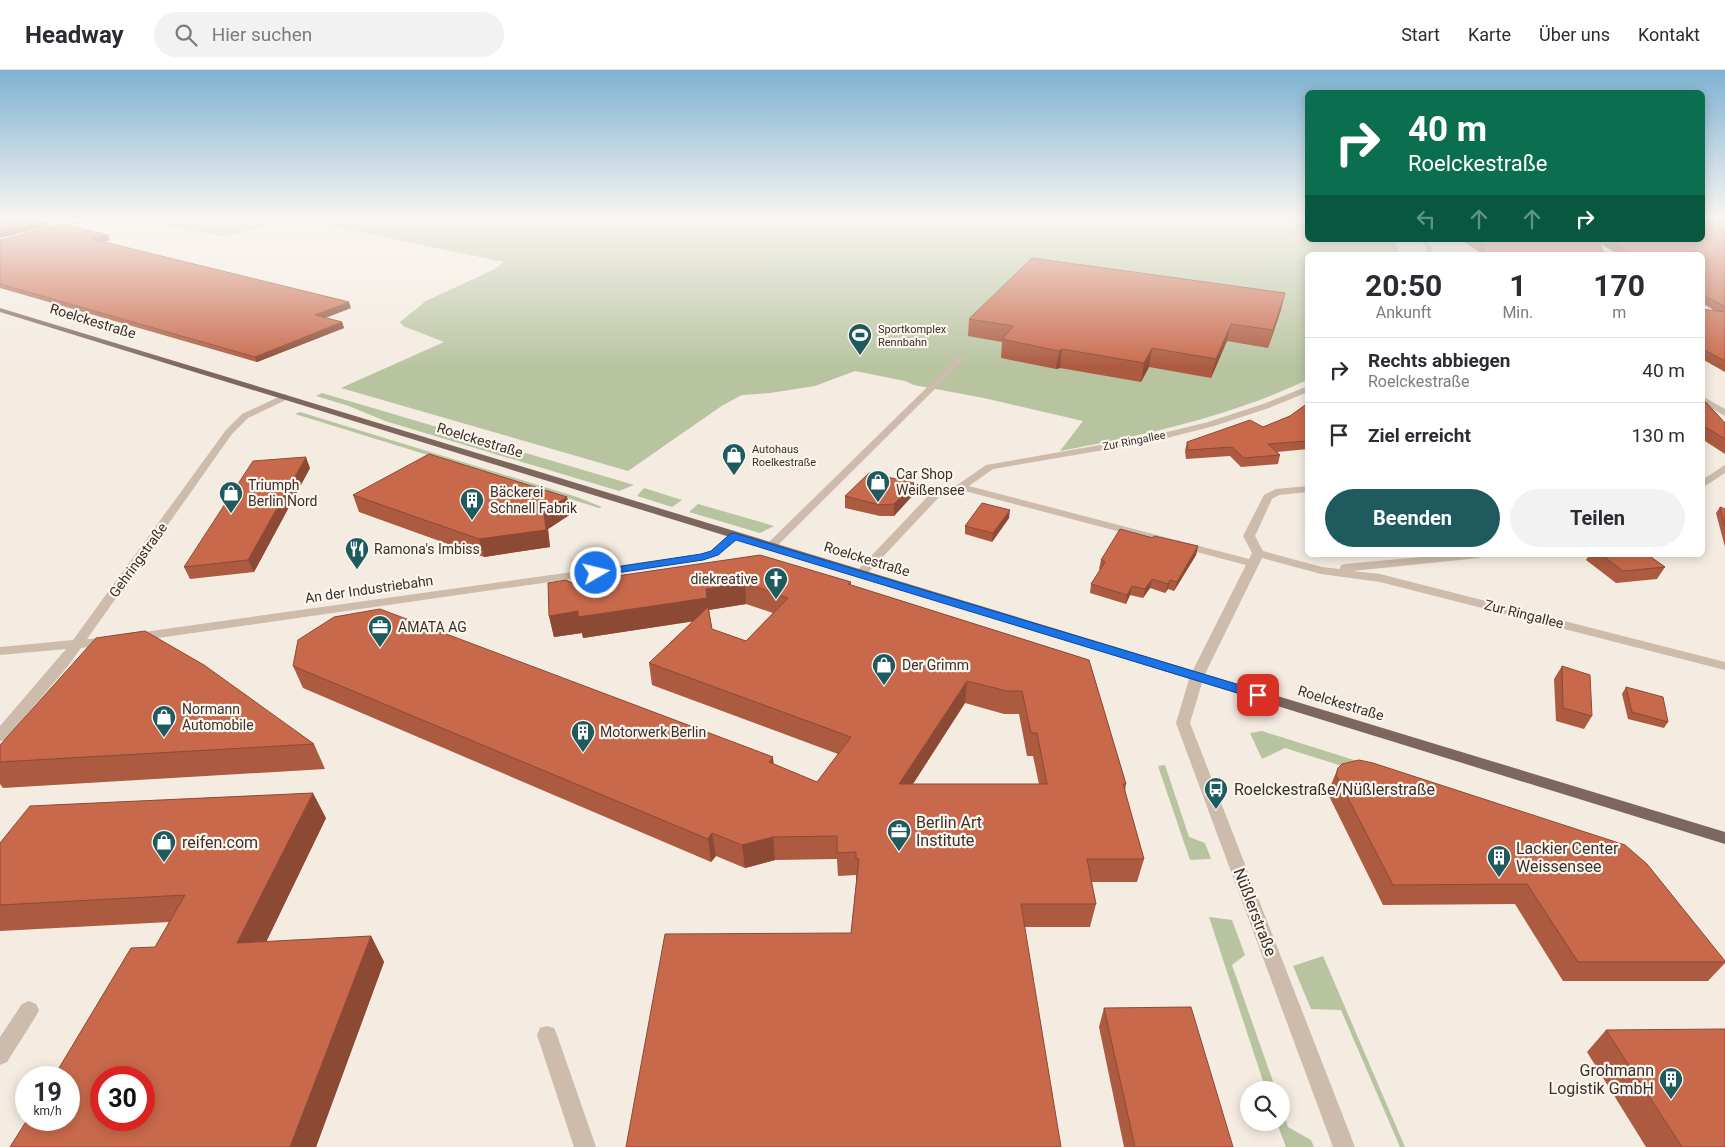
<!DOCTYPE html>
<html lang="de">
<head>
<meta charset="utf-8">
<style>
  body { margin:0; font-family:Roboto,sans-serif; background:#f2f2f3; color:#2b2b33; height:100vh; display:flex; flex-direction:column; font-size:19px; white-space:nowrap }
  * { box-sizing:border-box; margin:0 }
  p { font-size:16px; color:#7c7c81 }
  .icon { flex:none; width:28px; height:28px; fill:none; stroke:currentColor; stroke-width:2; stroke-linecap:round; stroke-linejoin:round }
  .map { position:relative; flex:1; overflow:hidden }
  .sheet { position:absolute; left:1305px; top:182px; width:400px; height:305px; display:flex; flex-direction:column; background:#fff; border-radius:8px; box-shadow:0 2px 12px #0003 }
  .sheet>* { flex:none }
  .hud { position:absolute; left:1305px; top:20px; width:400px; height:152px; border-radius:8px; box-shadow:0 2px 12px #0003; background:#0b6e4f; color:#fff; overflow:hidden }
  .tools { position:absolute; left:1240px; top:1011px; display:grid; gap:10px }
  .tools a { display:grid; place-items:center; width:50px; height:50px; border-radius:50%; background:#fff; box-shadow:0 2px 12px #0003; font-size:25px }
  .speed { position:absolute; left:15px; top:996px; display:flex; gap:10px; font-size:25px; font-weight:700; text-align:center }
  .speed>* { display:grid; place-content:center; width:65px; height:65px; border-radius:50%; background:#fff; box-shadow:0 2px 12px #0003; line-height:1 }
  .speed small { font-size:12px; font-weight:400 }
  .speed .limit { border:8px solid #d22; background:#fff; color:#111 }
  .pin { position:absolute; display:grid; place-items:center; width:42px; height:42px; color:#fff; margin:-21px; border-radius:10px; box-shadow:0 2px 8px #0006 }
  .me { position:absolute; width:55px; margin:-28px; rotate:82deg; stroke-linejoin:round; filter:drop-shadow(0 0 4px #0008) }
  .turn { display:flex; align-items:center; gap:18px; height:105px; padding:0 20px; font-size:22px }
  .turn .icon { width:65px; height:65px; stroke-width:2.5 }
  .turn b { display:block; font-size:35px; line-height:42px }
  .lanes { display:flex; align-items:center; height:48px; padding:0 20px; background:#0003; justify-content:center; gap:25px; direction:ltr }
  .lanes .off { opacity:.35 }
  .eta { display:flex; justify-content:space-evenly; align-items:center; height:85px; text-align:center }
  .eta b { font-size:30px; font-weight:700; line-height:35px }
  .button { display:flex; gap:10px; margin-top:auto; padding:10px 20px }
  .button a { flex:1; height:58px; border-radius:30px; background:#1f5a5e; color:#fff; font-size:20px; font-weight:700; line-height:58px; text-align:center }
  .button a+a { background:#f2f2f3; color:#2b2b33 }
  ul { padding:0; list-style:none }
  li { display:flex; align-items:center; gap:15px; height:65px; padding:0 20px; border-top:1px solid #e1e1e2 }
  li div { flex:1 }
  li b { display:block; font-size:19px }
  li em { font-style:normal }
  header { display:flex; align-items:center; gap:30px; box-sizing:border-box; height:70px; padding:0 25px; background:#fff; border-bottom:1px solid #e1e1e2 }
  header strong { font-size:24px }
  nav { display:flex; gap:28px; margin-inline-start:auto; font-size:18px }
  .search { width:350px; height:45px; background:#f2f2f3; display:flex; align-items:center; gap:12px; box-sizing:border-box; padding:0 18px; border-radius:28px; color:#7c7c81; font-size:19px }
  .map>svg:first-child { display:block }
  .green { fill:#b8c4a0 }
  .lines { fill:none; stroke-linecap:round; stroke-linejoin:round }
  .minor { fill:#cdbbac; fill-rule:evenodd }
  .major { fill:#7d675c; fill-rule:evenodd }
  .wall { fill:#ac5a40; fill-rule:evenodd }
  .shaded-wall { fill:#8c4a34 }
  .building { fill:#c8694b; stroke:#8c4a34; fill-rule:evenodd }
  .route { fill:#1a73e8; stroke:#114b97 }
  .labels { text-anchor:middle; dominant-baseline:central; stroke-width:4.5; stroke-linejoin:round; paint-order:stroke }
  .far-poi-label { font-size:11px; fill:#3b302b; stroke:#fbf5ee; text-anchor:start }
  .far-street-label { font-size:11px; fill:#3b302b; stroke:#fbf5ee }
  .street-label { font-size:14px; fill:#3b302b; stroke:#fbf5ee }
  .poi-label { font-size:14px; fill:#3b302b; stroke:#fbf5ee; text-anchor:start }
  .near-poi-label { font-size:16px; fill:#3b302b; stroke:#fbf5ee; text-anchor:start }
  .near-street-label { font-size:16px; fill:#3b302b; stroke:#fbf5ee }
</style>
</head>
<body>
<header>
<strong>Headway</strong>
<div class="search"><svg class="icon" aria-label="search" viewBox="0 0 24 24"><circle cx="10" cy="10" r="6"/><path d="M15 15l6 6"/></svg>Hier suchen</div>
<nav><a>Start</a><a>Karte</a><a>Über uns</a><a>Kontakt</a></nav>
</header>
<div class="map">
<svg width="1725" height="1077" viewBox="0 0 1725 1077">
  <rect width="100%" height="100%" fill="#f4ebe1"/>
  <!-- green -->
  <g class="green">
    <path d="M 126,148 L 1307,148 L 1308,170 L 1394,170 L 1401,185 L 1308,185 L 1307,310 C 1229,347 1144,365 1060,381 L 1083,351 L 984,328 L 914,315 L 905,311 L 855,301 L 815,316 L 770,323 L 742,325 L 723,335 L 628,401 L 341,318 L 444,272 L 403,256 L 400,252 L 426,231 L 495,199 L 504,192 L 291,148 L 226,167 Z"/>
    <polygon points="322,323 634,415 619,421 385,351 349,336 316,326"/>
    <polygon points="300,342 577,427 602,437 599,438 295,344"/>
    <polygon points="644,418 682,430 672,437 637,426"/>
    <polygon points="698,434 774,456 760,463 689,442"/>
    <polygon points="1262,661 1376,697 1374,706 1285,678 1262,689 1250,663"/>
    <polygon points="1165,695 1189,767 1205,773 1211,789 1190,790 1158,696"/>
    <polygon points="1209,847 1232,850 1245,885 1232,895 1276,1020 1266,1020"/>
    <polygon points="1323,886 1405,1077 1400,1077 1341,940 1311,939 1293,896"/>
    <polygon points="1281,1037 1288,1057 1311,1070 1314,1077 1286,1077 1277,1053 1281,1052"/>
  </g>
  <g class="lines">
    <!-- minor -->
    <g class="minor">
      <polygon points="1419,170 1426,170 1432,177 1433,185 1427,185 1426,177"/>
      <polygon points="1262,232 1308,238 1308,242 1265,236 1262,236"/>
      <polygon points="958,287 965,289 774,479 766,479 764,477 766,475"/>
      <polygon points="1308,316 1308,322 1269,338 1214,356 1151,372 993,399 969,416 1249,489 1252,483 1243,466 1264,425 1276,419 1308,416 1308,422 1279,425 1272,429 1255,466 1263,481 1322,497 1340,499 1341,495 1345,494 1443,485 1485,485 1479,488 1353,501 1380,504 1725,592 1725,600 1380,512 1321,504 1262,488 1204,606 1190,653 1355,1077 1333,1077 1176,653 1190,606 1246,495 961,420 939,427 864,507 856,507 854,504 931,423 957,415 986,395 1151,366 1208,352 1263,334"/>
      <polygon points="285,324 289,327 288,329 248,348 232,364 87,569 112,568 114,571 112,574 81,578 68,596 5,670 0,671 0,656 66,579 0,585 0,577 73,570 226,360 242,344"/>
      <polygon points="1702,326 1725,339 1725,346 1702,333"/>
      <polygon points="1725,395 1725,403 1702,418 1702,410"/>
      <polygon points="734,463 740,466 719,485 703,490 137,571 131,567 137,563 701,484 711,481 730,464"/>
      <polygon points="29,931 36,934 39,940 36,946 7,992 0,995 0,967 22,934"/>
      <polygon points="547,956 554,958 557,965 596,1077 574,1077 537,965 540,958"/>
    </g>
    <!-- major -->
    <g class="major">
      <polygon points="89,148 98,148 49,161 46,159"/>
      <polygon points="0,238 1725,762 1725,774 0,242"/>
    </g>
  </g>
  <!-- wall -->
  <g class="wall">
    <polygon points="1725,148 1725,302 1702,289 1702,239 1715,241 1702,233 1702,185 1619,185 1599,173 1604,183 1603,185 1481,185 1481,183 1461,170 1702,170"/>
    <polygon points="0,170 110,170 102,172 351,238 325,248 342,252 344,258 257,292 0,218"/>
    <polygon points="1281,240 1268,278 1227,271 1211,308 1149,297 1141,312 1060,298 1056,299 1001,288 1002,272 968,266 969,249"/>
    <polygon points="1702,328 1725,353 1725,384 1702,369"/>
    <polygon points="1308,333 1308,379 1277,382 1280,385 1278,394 1241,397 1230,386 1186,389 1185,381 1187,372 1263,357 1290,346"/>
    <polygon points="310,398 254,502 190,509 184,497"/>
    <polygon points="914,413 913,425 894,446 880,446 845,438 845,426"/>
    <polygon points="353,425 567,427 571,444 548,459 550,477 484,487 359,442"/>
    <polygon points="1720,437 1725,439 1725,477 1716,443"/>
    <polygon points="1009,448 992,472 965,464 965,456"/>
    <polygon points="1153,468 1198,476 1196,485 1174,521 1168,519 1165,523 1150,518 1143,528 1130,525 1126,534 1090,523 1091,514 1100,500 1099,499 1101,490"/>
    <polygon points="1589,485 1648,485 1665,497 1657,509 1616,513 1586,490"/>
    <path d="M 851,512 L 851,515 L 1089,590 L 1126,714 L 1125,722 L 1144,789 L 1137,812 L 1091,812 L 1096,834 L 1090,857 L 1025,857 L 851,863 L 856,812 L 856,805 L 838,806 L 837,789 L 775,790 L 745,798 L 716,786 L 711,792 L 303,618 L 293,596 L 773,694 L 817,712 L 838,684 L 652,615 L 649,593 L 693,551 L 583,568 L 582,563 L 554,567 L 549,546 L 577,515 ZM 746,534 L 773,543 L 746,571 L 712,559 L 709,540 ZM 965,633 L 1004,644 L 1019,644 L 1027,686 L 1033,686 L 1039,714 L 913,714 Z"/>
    <polygon points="1562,596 1592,646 1584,659 1556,651 1554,609"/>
    <polygon points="1626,617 1668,652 1664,658 1628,649 1622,624"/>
    <polygon points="314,674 325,699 3,718 0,714 0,675"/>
    <polygon points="1338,698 1725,891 1725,893 1708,911 1563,911 1515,834 1383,835 1328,724 1330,717"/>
    <polygon points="326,748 266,872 371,866 384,892 316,1077 10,1077 155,877 169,852 0,861 0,773"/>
    <polygon points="1104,938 1233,1077 1124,1077 1099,957"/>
    <polygon points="1606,960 1725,1077 1646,1077 1587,982"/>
  </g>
  <!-- shaded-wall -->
  <g class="shaded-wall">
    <polygon points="48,151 50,156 0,168 0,163"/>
    <polygon points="108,165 110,170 94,174 92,169"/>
    <polygon points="1285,223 1281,240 1268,278 1273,260"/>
    <polygon points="349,232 351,238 317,251 315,245"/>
    <polygon points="342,252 344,258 257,292 255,287"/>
    <polygon points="1231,254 1227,271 1211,308 1216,289"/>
    <polygon points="1152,278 1149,297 1141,312 1144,293"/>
    <polygon points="1062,279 1060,298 1056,299 1059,281"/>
    <polygon points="306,387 310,398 254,502 248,490"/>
    <polygon points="914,413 913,425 894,446 894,434"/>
    <polygon points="567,427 571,444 548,459 550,477 484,487 479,469 544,442"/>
    <polygon points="1010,440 1009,448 992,472 993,463"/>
    <polygon points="1198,476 1196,485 1174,521 1177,512"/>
    <polygon points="1152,509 1150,518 1143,528 1145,519"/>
    <polygon points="1170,510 1168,519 1165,523 1168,514"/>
    <polygon points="745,513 746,534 708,540 709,549 583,568 582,563 554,567 549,546 706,519"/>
    <polygon points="1132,516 1130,525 1126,534 1127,525"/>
    <polygon points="967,611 965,633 898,737 899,714"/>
    <polygon points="773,687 775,709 769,692"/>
    <polygon points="313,723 326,748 253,899 237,873"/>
    <polygon points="712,763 716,786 711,792 708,769"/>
    <polygon points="773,767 775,790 745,798 742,775"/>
    <polygon points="371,866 384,892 316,1077 290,1077"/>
  </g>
  <!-- building -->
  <g class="building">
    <polygon points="0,148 33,148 48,151 0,163"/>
    <polygon points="1702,148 1725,148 1725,237 1702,224 1702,185 1634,185 1608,170 1702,170"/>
    <polygon points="62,154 108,165 92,169 349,232 315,245 342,252 255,287 0,214 0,170"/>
    <polygon points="1474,170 1598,170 1604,183 1587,183 1587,185 1485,185 1484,176"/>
    <polygon points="1032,188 1285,223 1273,260 1231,254 1216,289 1152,278 1144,293 1062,279 1059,281 1002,269 1014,256 969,249"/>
    <polygon points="1702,239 1725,242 1725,291 1706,281 1702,281"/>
    <polygon points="1702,328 1725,353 1725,369 1702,355"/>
    <polygon points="1308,333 1308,371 1268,374 1280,385 1244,388 1232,377 1188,380 1187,372 1250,350 1263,357 1290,346"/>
    <polygon points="429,384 567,427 544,442 546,460 479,469 353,425"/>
    <polygon points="306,387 248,490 184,497 253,391"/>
    <polygon points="869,403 914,413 894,434 880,435 845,426"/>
    <polygon points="982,433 1010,440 993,463 965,456"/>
    <polygon points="1720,437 1725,439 1725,457"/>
    <polygon points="1120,459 1153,468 1154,466 1198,476 1177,512 1170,510 1168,514 1152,509 1145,519 1132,516 1127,525 1091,514 1105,492 1101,490"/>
    <path d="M 760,485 L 851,512 L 848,514 L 1089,590 L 1126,714 L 1123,714 L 1144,789 L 1087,789 L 1096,834 L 1021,834 L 1061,1077 L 626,1077 L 665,864 L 851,863 L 859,789 L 856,789 L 856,782 L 837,783 L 837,766 L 773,767 L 742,775 L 712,763 L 708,769 L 293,596 L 298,570 L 334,547 L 380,539 L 773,687 L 769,692 L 817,712 L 851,667 L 649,593 L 708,537 L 712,559 L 746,571 L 788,528 L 745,513 L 706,519 L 707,528 L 578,547 L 578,541 L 549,546 L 548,513 L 566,510 L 577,515 L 610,510 L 610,507 ZM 967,611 L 1007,621 L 1022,621 L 1031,663 L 1037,663 L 1047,714 L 899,714 Z"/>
    <polygon points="1602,485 1648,485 1665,497 1623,501"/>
    <polygon points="145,561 204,595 314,674 0,692 0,675 96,568"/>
    <polygon points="1562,596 1590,605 1592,646 1563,638"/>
    <polygon points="1626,617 1663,627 1668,652 1632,642"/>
    <polygon points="1359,690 1373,693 1625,775 1647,794 1725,891 1725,892 1578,892 1527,814 1393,815 1336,705 1338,698 1342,694"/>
    <path d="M 313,723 L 237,873 L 371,866 L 290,1077 L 10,1077 L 27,1050 L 69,1050 L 69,1008 L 53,1008 L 131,878 L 155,877 L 185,825 L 0,835 L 0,773 L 30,736 ZM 101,1008 L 144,1008 L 144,1050 L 101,1050 Z"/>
    <polygon points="1191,937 1233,1077 1135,1077 1104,938"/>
    <polygon points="1725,959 1725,1077 1682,1077 1606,960"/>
  </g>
  <!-- sky -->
  <linearGradient id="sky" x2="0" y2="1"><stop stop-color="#7eb2d2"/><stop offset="0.5" stop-color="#faf6f2"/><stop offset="1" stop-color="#faf6f2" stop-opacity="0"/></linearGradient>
  <rect width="1725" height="298" fill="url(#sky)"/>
  <!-- route -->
  <polygon class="route" points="734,463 1263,622 1265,625 1263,628 1254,628 736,470 718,485 703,490 596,506 590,503 596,500 701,484 711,481 730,464"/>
  <!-- icons -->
  <defs>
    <g id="stadium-pin" transform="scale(1.25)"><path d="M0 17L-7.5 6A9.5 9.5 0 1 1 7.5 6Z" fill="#1f5a5e" stroke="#fbf5ee"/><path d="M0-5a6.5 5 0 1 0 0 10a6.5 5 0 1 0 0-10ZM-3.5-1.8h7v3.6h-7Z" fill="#fff"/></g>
    <g id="shop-pin" transform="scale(1.25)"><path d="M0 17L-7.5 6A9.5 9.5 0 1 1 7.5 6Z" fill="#1f5a5e" stroke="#fbf5ee"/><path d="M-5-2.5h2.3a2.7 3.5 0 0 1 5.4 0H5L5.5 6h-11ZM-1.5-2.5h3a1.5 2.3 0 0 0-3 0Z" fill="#fff"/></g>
    <g id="building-pin" transform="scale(1.25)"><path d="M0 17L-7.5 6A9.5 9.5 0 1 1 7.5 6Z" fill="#1f5a5e" stroke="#fbf5ee"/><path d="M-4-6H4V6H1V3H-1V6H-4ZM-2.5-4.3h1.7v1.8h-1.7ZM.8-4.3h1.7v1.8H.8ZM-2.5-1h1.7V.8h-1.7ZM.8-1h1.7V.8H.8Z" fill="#fff"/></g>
    <g id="restaurant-pin" transform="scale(1.25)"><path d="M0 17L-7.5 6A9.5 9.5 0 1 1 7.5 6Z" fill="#1f5a5e" stroke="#fbf5ee"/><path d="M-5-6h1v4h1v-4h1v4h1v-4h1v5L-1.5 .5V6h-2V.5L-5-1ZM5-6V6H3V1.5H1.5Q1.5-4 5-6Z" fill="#fff"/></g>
    <g id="church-pin" transform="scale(1.25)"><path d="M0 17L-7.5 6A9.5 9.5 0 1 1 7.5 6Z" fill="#1f5a5e" stroke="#fbf5ee"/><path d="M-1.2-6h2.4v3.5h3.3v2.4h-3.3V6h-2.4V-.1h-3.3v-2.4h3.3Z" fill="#fff"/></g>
    <g id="office-pin" transform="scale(1.25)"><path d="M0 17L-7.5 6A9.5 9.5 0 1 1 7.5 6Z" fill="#1f5a5e" stroke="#fbf5ee"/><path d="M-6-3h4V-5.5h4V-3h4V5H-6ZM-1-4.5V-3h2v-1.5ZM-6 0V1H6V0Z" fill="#fff"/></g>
    <g id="bus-pin" transform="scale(1.25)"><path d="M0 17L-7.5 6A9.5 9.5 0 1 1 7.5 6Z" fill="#1f5a5e" stroke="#fbf5ee"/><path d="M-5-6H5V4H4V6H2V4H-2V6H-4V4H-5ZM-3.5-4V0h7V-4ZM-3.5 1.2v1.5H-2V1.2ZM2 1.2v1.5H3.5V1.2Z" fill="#fff"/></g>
  </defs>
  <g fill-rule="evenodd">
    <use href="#stadium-pin" x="860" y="265"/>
    <use href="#shop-pin" x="734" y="385"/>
    <use href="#shop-pin" x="878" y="412"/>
    <use href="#shop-pin" x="231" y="423"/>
    <use href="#building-pin" x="472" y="430"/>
    <use href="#restaurant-pin" x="357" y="479"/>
    <use href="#church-pin" x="776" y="509"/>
    <use href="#office-pin" x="380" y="557"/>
    <use href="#shop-pin" x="884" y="595"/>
    <use href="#shop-pin" x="164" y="647"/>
    <use href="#building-pin" x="583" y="662"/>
    <use href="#bus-pin" x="1216" y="719"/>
    <use href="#office-pin" x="899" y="761"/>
    <use href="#shop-pin" x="164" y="772"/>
    <use href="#building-pin" x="1499" y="787"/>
    <use href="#building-pin" x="1671" y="1009"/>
  </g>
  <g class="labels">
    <!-- far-poi labels -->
    <g class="far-poi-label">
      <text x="878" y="259">Sportkomplex<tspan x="878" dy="13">Rennbahn</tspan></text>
      <text x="752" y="379">Autohaus<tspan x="752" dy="13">Roelkestraße</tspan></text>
    </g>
    <!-- far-street labels -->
    <g class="far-street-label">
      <text transform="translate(1134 371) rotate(-11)">Zur Ringallee</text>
    </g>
    <!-- street labels -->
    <g class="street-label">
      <text transform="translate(93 251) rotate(17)">Roelckestraße</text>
      <text transform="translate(480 370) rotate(17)">Roelckestraße</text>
      <text transform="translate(867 489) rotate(17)">Roelckestraße</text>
      <text transform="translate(138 490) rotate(-54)">Gehringstraße</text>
      <text transform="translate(369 519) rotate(-8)">An der Industriebahn</text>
      <text transform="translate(1524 544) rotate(14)">Zur Ringallee</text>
      <text transform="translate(1341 633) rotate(17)">Roelckestraße</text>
    </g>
    <!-- poi labels -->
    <g class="poi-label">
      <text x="896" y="404">Car Shop<tspan x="896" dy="16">Weißensee</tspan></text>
      <text x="248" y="415">Triumph<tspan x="248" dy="16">Berlin Nord</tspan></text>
      <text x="490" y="422">Bäckerei<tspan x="490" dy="16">Schnell Fabrik</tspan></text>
      <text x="374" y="479">Ramona's Imbiss</text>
      <text x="758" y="509" text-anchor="end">diekreative</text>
      <text x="398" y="557">AMATA AG</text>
      <text x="902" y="595">Der Grimm</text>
      <text x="182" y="639">Normann<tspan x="182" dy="16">Automobile</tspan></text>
      <text x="600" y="662">Motorwerk Berlin</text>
    </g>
    <!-- near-poi labels -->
    <g class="near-poi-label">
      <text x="1234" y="719">Roelckestraße/Nüßlerstraße</text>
      <text x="916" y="752">Berlin Art<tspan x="916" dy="18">Institute</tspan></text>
      <text x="182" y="772">reifen.com</text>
      <text x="1516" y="778">Lackier Center<tspan x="1516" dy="18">Weissensee</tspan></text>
      <text x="1654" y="1000" text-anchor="end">Grohmann<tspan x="1654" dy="18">Logistik GmbH</tspan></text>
    </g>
    <!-- near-street labels -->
    <g class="near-street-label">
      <text transform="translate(1255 842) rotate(69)">Nüßlerstraße</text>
    </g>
  </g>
</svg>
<div class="tools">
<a><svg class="icon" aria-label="search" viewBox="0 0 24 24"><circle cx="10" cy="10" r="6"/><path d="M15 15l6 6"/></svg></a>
</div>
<div class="speed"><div>19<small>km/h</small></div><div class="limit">30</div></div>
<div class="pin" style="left:1258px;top:625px;background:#d93025"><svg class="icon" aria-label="arrive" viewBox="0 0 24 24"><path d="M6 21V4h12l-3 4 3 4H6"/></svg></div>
<svg class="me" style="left:596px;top:503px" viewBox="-20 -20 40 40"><circle r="17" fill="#1a73e8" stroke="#fff" stroke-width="3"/><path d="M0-11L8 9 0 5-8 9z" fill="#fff"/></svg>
<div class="hud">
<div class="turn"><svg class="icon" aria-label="right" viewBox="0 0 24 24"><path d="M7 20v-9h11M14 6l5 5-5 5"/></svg><div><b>40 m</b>Roelckestraße</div></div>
<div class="lanes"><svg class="icon off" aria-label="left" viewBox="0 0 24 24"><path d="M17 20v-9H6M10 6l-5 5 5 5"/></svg><svg class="icon off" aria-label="ahead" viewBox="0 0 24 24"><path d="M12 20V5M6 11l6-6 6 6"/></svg><svg class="icon off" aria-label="ahead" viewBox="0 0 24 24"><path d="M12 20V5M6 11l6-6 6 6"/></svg><svg class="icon" aria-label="right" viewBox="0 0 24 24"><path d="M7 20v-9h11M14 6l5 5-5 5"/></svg></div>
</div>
<section class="sheet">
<div class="eta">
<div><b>20:50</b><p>Ankunft</p></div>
<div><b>1</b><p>Min.</p></div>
<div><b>170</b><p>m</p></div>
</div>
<ul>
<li><svg class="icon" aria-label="right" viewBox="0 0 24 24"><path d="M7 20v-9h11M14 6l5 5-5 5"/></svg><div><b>Rechts abbiegen</b><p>Roelckestraße</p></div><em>40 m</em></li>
<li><svg class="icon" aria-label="arrive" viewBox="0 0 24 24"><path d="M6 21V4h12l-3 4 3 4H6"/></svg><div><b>Ziel erreicht</b></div><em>130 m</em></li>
</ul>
<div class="button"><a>Beenden</a><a>Teilen</a></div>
</section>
</div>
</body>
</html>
